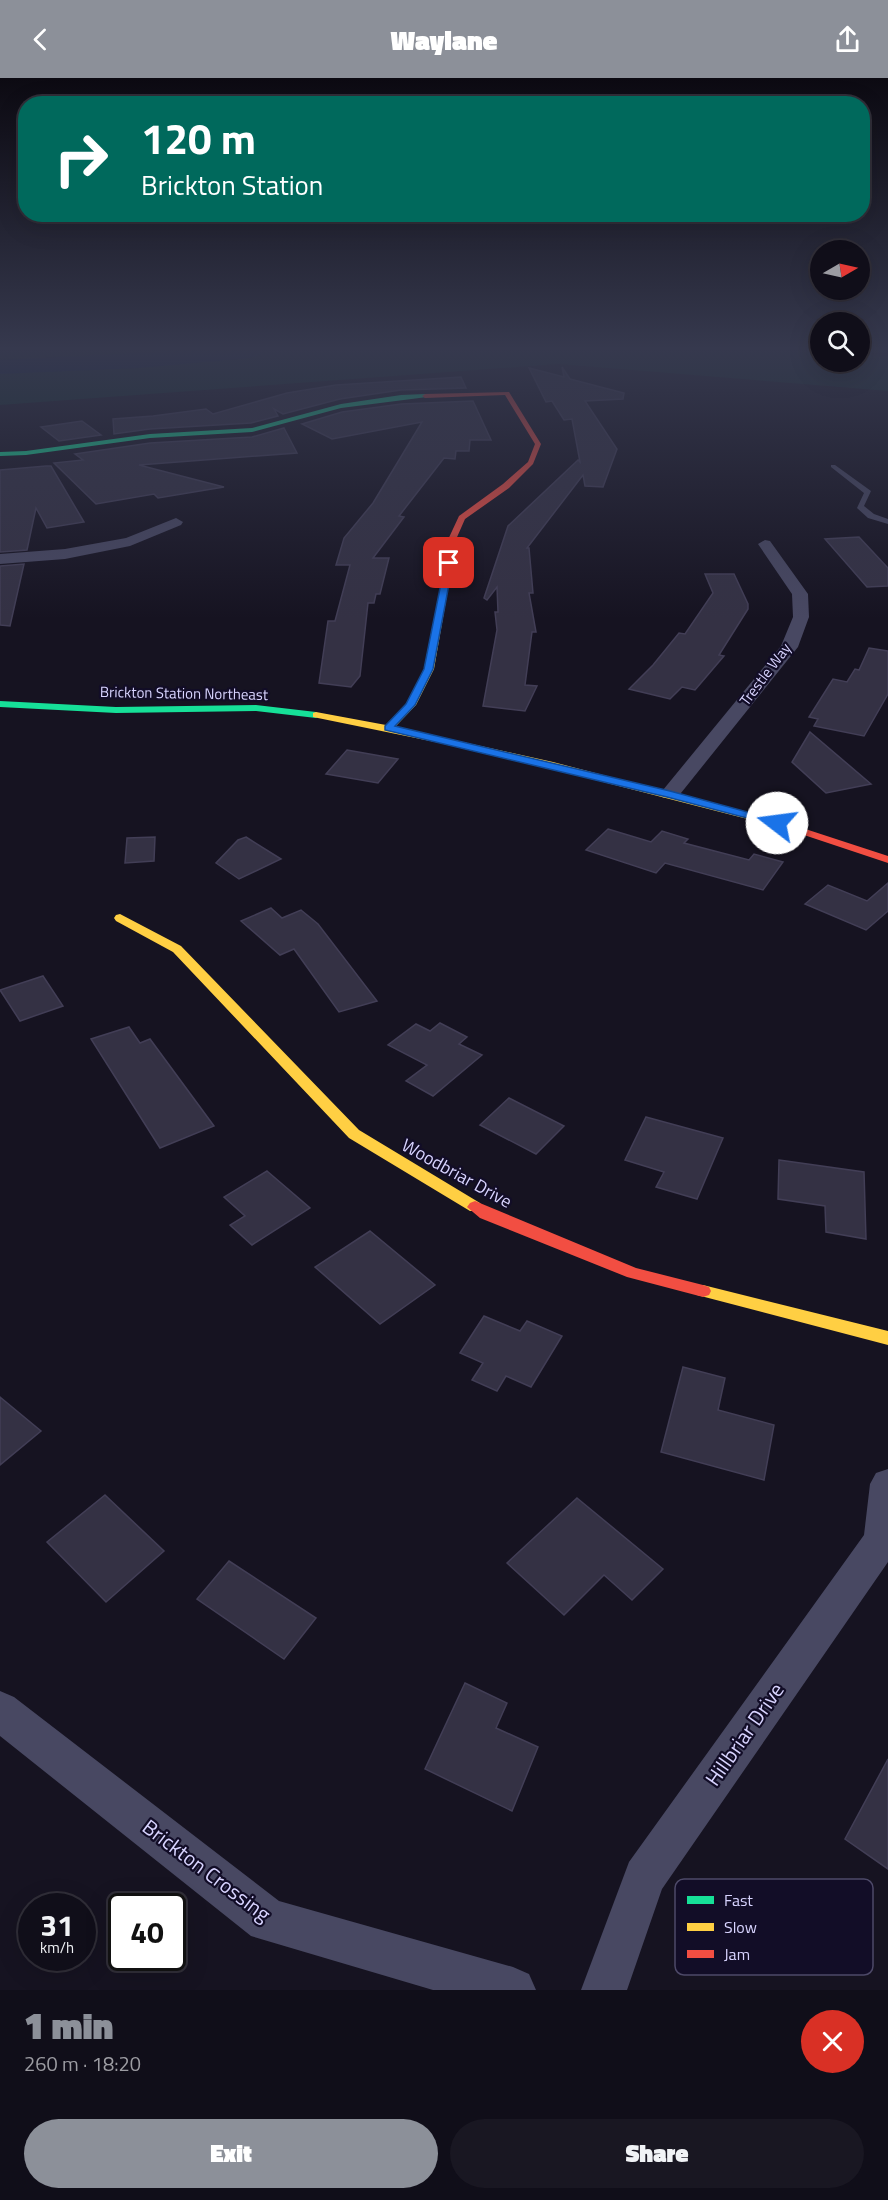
<!DOCTYPE html>
<html lang="en">
<head>
<meta charset="utf-8">
<style>
  body { margin:0; font-family:"Titillium Web",sans-serif; background:#191722; color:#f1f3f6; height:100vh; display:flex; flex-direction:column; font-size:22px; white-space:nowrap }
  * { box-sizing:border-box; margin:0 }
  p { font-size:20px; color:#9c9ca2 }
  .icon { flex:none; width:33px; height:33px; fill:none; stroke:currentColor; stroke-width:2; stroke-linecap:round; stroke-linejoin:round }
  .map { position:relative; height:1912px; overflow:hidden }
  .drawer { display:flex; flex-direction:column; background:#100e19; flex:1 }
  .drawer>* { flex:none }
  .top-card { position:absolute; left:18px; top:18px; width:852px; height:126px; border-radius:24px; box-shadow:0 6px 24px #0002,0 0 0 2px #302e38; background:#00695c; color:#fff; overflow:hidden }
  .needle { width:39px; rotate:81deg }
  .controls { position:absolute; left:810px; top:162px; display:grid; gap:12px }
  .controls a { display:grid; place-items:center; width:60px; height:60px; border-radius:50%; background:#100e19; box-shadow:0 6px 24px #0002,0 0 0 2px #302e38; font-size:30px }
  .speed { position:absolute; left:18px; top:1815px; display:flex; gap:12px; font-size:30px; font-weight:700; text-align:center }
  .speed>* { display:grid; place-content:center; width:78px; height:78px; border-radius:50%; background:#100e19; box-shadow:0 6px 24px #0002,0 0 0 2px #302e38; line-height:1 }
  .speed small { font-size:15px; font-weight:400 }
  .speed .limit { border:3px solid #111; border-radius:9px; background:#fff; color:#111 }
  .pin { position:absolute; display:grid; place-items:center; width:51px; height:51px; color:#fff; margin:-26px; border-radius:12px; box-shadow:0 3px 9px #0006 }
  .me { position:absolute; width:66px; margin:-33px; rotate:285deg; stroke-linejoin:round; filter:drop-shadow(0 0 4px #0008) }
  .turn { display:flex; align-items:center; gap:21px; height:126px; padding:0 24px; font-size:27px }
  .turn .icon { width:78px; height:78px; stroke-width:2.5 }
  .turn b { display:block; font-size:42px; line-height:51px }
  .round { display:grid; place-items:center; flex:none; width:63px; height:63px; border-radius:32px; background:#191722 }
  .overview { display:flex; align-items:center; justify-content:space-between; height:102px; padding:0 24px }
  h1 { font-size:36px; font-weight:800; line-height:45px; color:#8c9099 }
  .button { display:flex; gap:12px; margin-top:auto; padding:12px 24px }
  .button a { flex:1; height:69px; border-radius:36px; background:#8c9099; color:#fff; font-size:24px; font-weight:800; line-height:69px; text-align:center }
  .button a+a { background:#191722; color:#f1f3f6 }
  header { display:flex; justify-content:space-between; align-items:center; height:78px; padding:0 24px; background:#8c9099; color:#fff; font-size:27px; font-weight:800 }
  .map>svg:first-child { display:block }
  .green { fill:#112e2e }
  .lines { fill:none; stroke-linecap:round; stroke-linejoin:round }
  .river { fill:#071e44; fill-rule:evenodd }
  .building { fill:#343144; stroke:#423e56; stroke-width:1.5 }
  .lane { fill:#484862; fill-rule:evenodd }
  .street { fill:#484862; fill-rule:evenodd }
  .fast { fill:#16e098; fill-rule:evenodd }
  .slow { fill:#ffcf43; fill-rule:evenodd }
  .jam { fill:#f24e42; fill-rule:evenodd }
  .route { fill:#1a73e8; stroke:#114b97; stroke-width:1.5 }
  .labels { text-anchor:middle; dominant-baseline:central; stroke-width:4.5; stroke-linejoin:round; paint-order:stroke }
  .far-street-label { font-size:15px; fill:#d8d4ff; stroke:#120d27 }
  .street-label { font-size:18px; fill:#d8d4ff; stroke:#120d27 }
  .near-street-label { font-size:21px; fill:#d8d4ff; stroke:#120d27 }
  .key { fill:#120d27; stroke:#4d4968; stroke-width:1.5 }
  .key-label { font-size:16px; fill:#d8d4ff }
</style>
</head>
<body>
<header><svg class="icon" aria-label="back" viewBox="0 0 24 24"><path d="M15 5l-7 7 7 7"/></svg>Waylane<svg class="icon" aria-label="share" viewBox="0 0 24 24"><path d="M12 15V3M7 8l5-5 5 5M5 13v7h14v-7"/></svg></header>
<div class="map">
<svg width="888" height="1912" viewBox="0 0 888 1912">
  <rect width="100%" height="100%" fill="#161321"/>
  <!-- green -->
  <polygon class="green" points="0,273 820,273 820,284 860,284 860,276 888,278 888,313 558,286 0,327"/>
  <g class="lines">
    <!-- river -->
    <polygon class="river" points="171,273 261,273 258,278 250,280 139,290 0,296 0,282"/>
  </g>
  <!-- building -->
  <g class="building">
    <polygon points="562,289 570,301 624,315 623,321 585,323 617,371 603,409 585,408 583,397 527,470 529,470 533,515 529,515 536,554 532,554 525,607 537,608 525,633 483,628 497,552 495,534 498,534 497,509 487,522 484,520 508,448 578,382 580,384 572,341 564,342 552,323 546,324 529,290 564,299"/>
    <polygon points="461,299 466,310 401,312 340,321 283,336 274,331 278,338 251,345 150,351 114,356 113,341 153,338 206,331 213,336 287,315 336,307"/>
    <polygon points="473,323 491,362 470,362 469,373 456,373 455,381 444,380 399,438 404,439 373,480 389,480 380,516 376,516 374,525 368,525 360,598 351,609 319,605 328,543 335,543 350,487 336,487 344,460 373,425 422,344 332,361 302,346 342,334 401,326"/>
    <polygon points="82,343 101,357 59,363 41,349"/>
    <polygon points="284,350 297,375 139,387 224,409 158,420 154,416 96,426 54,385 83,382 75,376 150,365 252,359"/>
    <polygon points="46,388 51,388 84,444 47,450 36,430 27,472 0,474 0,392"/>
    <polygon points="859,459 888,490 888,508 867,509 825,461"/>
    <polygon points="24,486 10,548 0,547 0,488"/>
    <polygon points="705,496 734,496 748,526 748,531 719,577 724,578 695,612 682,609 670,621 629,611 653,587 679,555 685,556 713,515"/>
    <polygon points="869,570 888,573 888,616 864,658 814,648 818,641 809,639 833,601 847,604 855,591 859,592"/>
    <polygon points="810,654 871,706 826,715 792,684"/>
    <polygon points="347,672 398,681 378,705 326,696"/>
    <polygon points="608,751 651,764 662,753 688,761 684,765 749,782 754,776 783,784 763,812 665,785 656,795 586,772"/>
    <polygon points="155,759 154,783 125,785 127,760"/>
    <polygon points="246,759 281,781 239,801 216,785 238,762"/>
    <polygon points="888,805 888,833 866,852 805,826 828,807 867,823"/>
    <polygon points="271,830 282,840 301,832 318,846 377,923 339,934 294,871 280,877 241,843"/>
    <polygon points="43,898 63,928 20,943 0,912"/>
    <polygon points="440,945 467,959 459,966 482,977 433,1018 406,1003 427,987 388,967 416,946 430,953"/>
    <polygon points="129,949 140,965 150,961 214,1048 160,1070 91,961"/>
    <polygon points="509,1020 564,1048 536,1076 480,1047"/>
    <polygon points="646,1039 723,1060 697,1121 656,1109 664,1094 625,1082"/>
    <polygon points="779,1082 864,1094 866,1161 826,1154 825,1128 778,1121"/>
    <polygon points="267,1093 310,1130 252,1167 230,1147 245,1138 224,1119"/>
    <polygon points="370,1153 435,1207 380,1246 315,1189"/>
    <polygon points="484,1238 520,1253 527,1243 562,1258 531,1309 506,1298 497,1313 472,1302 483,1285 460,1275"/>
    <polygon points="683,1289 725,1300 718,1332 774,1347 764,1402 661,1374"/>
    <polygon points="0,1319 41,1353 0,1387"/>
    <polygon points="105,1417 164,1473 106,1524 47,1464"/>
    <polygon points="577,1420 663,1491 632,1522 604,1497 564,1537 507,1485"/>
    <polygon points="229,1483 316,1540 284,1581 197,1521"/>
    <polygon points="465,1605 507,1625 496,1650 538,1669 512,1733 425,1691"/>
    <polygon points="888,1681 888,1791 845,1761"/>
  </g>
  <g class="lines">
    <!-- lane -->
    <polygon class="lane" points="831,387 835,387 871,413 864,428 874,436 888,441 888,446 868,440 857,430 864,415 831,389"/>
    <!-- street -->
    <g class="street">
      <polygon points="176,440 183,444 181,447 130,468 65,481 0,486 0,476 65,471 126,460"/>
      <polygon points="765,462 770,463 808,516 809,539 798,569 677,720 663,720 660,716 663,712 781,568 793,539 792,516 758,466"/>
      <polygon points="888,1391 888,1484 662,1811 627,1912 581,1912 629,1784 864,1457 870,1406 876,1395"/>
      <polygon points="0,1613 14,1619 279,1823 513,1889 529,1896 536,1912 433,1912 251,1858 0,1658"/>
    </g>
    <!-- fast -->
    <g class="fast">
      <polygon points="425,316 427,319 341,330 252,354 150,360 26,377 0,378 0,374 26,373 150,356 252,350 341,326 401,317"/>
      <polygon points="0,623 116,629 256,627 316,634 321,637 316,640 256,633 116,635 0,629"/>
    </g>
    <!-- slow -->
    <g class="slow">
      <polygon points="444,492 451,494 434,591 416,627 395,649 553,684 791,746 791,750 783,750 494,676 313,639 313,635 316,634 386,647 407,626 424,591"/>
      <polygon points="120,836 181,868 359,1052 480,1125 483,1129 480,1133 470,1133 349,1060 173,874 116,843 114,840 116,837"/>
      <polygon points="703,1207 888,1253 888,1267 697,1217 695,1213 697,1209"/>
    </g>
    <!-- jam -->
    <g class="jam">
      <polygon points="509,314 541,366 533,386 509,410 465,441 454,466 451,494 444,496 446,466 459,438 503,406 528,384 535,366 505,317 425,320 422,318 425,316"/>
      <polygon points="787,745 888,778 888,785 783,750 781,748"/>
      <polygon points="475,1123 636,1190 703,1207 709,1209 711,1213 709,1217 703,1219 627,1199 480,1140 467,1129 470,1125"/>
    </g>
  </g>
  <!-- sky -->
  <linearGradient id="sky" x2="0" y2="1"><stop stop-color="#0c0a12"/><stop offset="0.5" stop-color="#36394e"/><stop offset="1" stop-color="#36394e" stop-opacity="0"/></linearGradient>
  <rect width="888" height="541" fill="url(#sky)"/>
  <!-- route -->
  <polygon class="route" points="449,483 453,485 433,591 415,627 395,648 670,713 781,743 781,747 777,748 667,719 385,652 385,648 406,626 424,591 445,485"/>
  <g class="labels">
    <!-- far-street labels -->
    <g class="far-street-label">
      <text transform="translate(765 596) rotate(-53)">Trestle Way</text>
      <text transform="translate(184 615) rotate(1)">Brickton Station Northeast</text>
    </g>
    <!-- street labels -->
    <g class="street-label">
      <text transform="translate(457 1095) rotate(29)">Woodbriar Drive</text>
    </g>
    <!-- near-street labels -->
    <g class="near-street-label">
      <text transform="translate(744 1656) rotate(-55)">Hillbriar Drive</text>
      <text transform="translate(207 1792) rotate(37)">Brickton Crossing</text>
    </g>
  </g>
  <!-- legend -->
  <rect x="675" y="1801" width="198" height="96" rx="9" class="key"/>
  <rect x="687" y="1818" width="27" height="8" fill="#16e098"/>
  <rect x="687" y="1845" width="27" height="8" fill="#ffcf43"/>
  <rect x="687" y="1872" width="27" height="8" fill="#f24e42"/>
  <g class="key-label">
    <text x="724" y="1828">Fast</text>
    <text x="724" y="1855">Slow</text>
    <text x="724" y="1882">Jam</text>
  </g>
</svg>
<div class="controls">
<a><svg class="needle" viewBox="-14 -14 28 28"><path d="M0-13l5 13h-10z" fill="#e53935"/><path d="M0 13l5-13h-10z" fill="#9c9ca2"/></svg></a>
<a><svg class="icon" aria-label="search" viewBox="0 0 24 24"><circle cx="10" cy="10" r="6"/><path d="M15 15l6 6"/></svg></a>
</div>
<div class="speed"><div>31<small>km/h</small></div><div class="limit">40</div></div>
<div class="pin" style="left:449px;top:485px;background:#d93025"><svg class="icon" aria-label="arrive" viewBox="0 0 24 24"><path d="M6 21V4h12l-3 4 3 4H6"/></svg></div>
<svg class="me" style="left:777px;top:745px" viewBox="-20 -20 40 40"><circle r="19" fill="#fff"/><path d="M0-13L10 11 0 6-10 11z" fill="#1a73e8"/></svg>
<div class="top-card">
<div class="turn"><svg class="icon" aria-label="right" viewBox="0 0 24 24"><path d="M7 20v-9h11M14 6l5 5-5 5"/></svg><div><b>120 m</b>Brickton Station</div></div>
</div>
</div>
<section class="drawer">
<div class="overview"><div><h1>1 min</h1><p>260 m · 18:20</p></div><a class="round" style="background:#d93025;color:#fff"><svg class="icon" aria-label="close" viewBox="0 0 24 24"><path d="M6 6l12 12M18 6L6 18"/></svg></a></div>
<div class="button"><a>Exit</a><a>Share</a></div>
</section>
</body>
</html>
